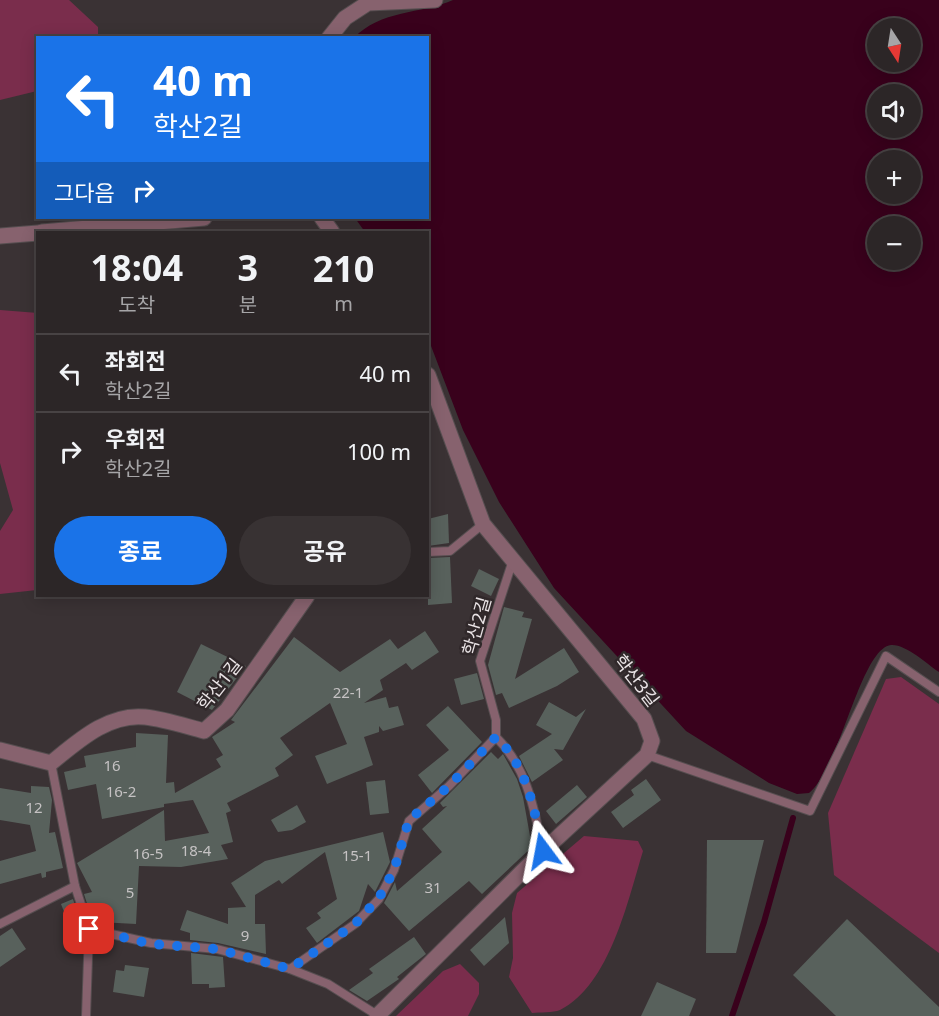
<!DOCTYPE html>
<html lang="ko">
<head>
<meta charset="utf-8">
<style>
  body { margin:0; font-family:"Noto Sans","Noto Sans KR",sans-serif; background:#383233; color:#f1f3f6; height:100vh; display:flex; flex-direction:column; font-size:22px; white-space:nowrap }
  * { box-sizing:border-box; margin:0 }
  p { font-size:20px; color:#a6a5a7 }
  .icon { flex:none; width:33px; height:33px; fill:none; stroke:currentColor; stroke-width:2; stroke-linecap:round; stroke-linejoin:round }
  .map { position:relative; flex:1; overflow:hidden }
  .drawer { position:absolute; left:36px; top:231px; width:393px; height:366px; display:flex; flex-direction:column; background:#2c2627; border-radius:0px; box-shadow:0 3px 15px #0003,0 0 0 2px #484344 }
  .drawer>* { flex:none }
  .banner { position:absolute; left:36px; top:36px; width:393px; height:183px; border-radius:0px; box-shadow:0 3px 15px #0003,0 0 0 2px #484344; background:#1a73e8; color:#fff; overflow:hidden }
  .needle { width:39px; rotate:168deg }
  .controls { position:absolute; left:867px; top:18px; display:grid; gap:12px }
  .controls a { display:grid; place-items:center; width:54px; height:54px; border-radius:50%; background:#2c2627; box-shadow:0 3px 15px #0003,0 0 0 2px #484344; font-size:30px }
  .pin { position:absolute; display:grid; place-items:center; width:51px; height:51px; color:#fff; margin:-26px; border-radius:12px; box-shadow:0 3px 9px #0006 }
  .me { position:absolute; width:66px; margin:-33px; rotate:347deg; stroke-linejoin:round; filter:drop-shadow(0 0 4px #0008) }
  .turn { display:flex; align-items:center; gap:21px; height:126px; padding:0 18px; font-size:27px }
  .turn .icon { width:78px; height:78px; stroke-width:2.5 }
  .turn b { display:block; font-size:42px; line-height:51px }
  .then { display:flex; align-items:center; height:57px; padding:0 18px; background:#0003; gap:12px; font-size:22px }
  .eta { display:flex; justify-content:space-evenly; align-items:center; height:102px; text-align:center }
  .eta b { font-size:36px; font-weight:700; line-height:42px }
  .cta { display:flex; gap:12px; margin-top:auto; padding:12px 18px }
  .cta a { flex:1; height:69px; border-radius:36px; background:#1a73e8; color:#fff; font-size:24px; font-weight:700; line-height:69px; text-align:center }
  .cta a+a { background:#383233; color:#f1f3f6 }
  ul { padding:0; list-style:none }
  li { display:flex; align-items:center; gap:18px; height:78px; padding:0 18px; border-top:2px solid #484344 }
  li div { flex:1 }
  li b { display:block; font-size:22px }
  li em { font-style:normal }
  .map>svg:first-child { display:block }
  .green { fill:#7a2d4c }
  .water { fill:#39011c; fill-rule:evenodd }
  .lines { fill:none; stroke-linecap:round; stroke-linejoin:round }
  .stream { stroke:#39011c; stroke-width:6 }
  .building { fill:#58615c }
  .lane-casing { stroke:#564e50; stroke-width:10 }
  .street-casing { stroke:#564e50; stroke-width:17 }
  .lane { stroke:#87626e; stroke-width:8 }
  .street { stroke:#87626e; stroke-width:15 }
  .route { stroke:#1a73e8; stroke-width:10; stroke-dasharray:0 18 }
  .labels { text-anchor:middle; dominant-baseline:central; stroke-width:5; stroke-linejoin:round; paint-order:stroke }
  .number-label { font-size:15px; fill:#c5c2c3 }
  .street-label { font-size:18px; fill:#e9e3e5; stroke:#30282a }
</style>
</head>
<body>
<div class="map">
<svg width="939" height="1016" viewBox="0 0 939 1016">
  <rect width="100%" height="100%" fill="#3a3234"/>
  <!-- green -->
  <g class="green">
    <polygon points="0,0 69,0 98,27 98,37 38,38 37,91 0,100"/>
    <polygon points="0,310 38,313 37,590 0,594 0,531 13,510 0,463"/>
    <polygon points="901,677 939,704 939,953 834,875 828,813 886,679"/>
    <path d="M 584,836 L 638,841 L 643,851 C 628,900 610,985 560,1010 C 553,1013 540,1012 532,1013 L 509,977 L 513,958 L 512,913 L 517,893 Z"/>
    <polygon points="460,964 479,983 479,994 468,1016 396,1016 443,971"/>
  </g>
  <!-- water -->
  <path class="water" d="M 453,0 L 939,0 L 939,672 C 927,664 906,644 891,645 C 860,649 841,767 809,793 L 797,794 L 769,783 L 686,731 L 554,588 L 499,502 L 463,430 L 428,338 L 428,232 L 365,232 L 355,218 L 428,218 L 428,38 L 354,38 C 380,10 421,14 453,0 ZM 878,28 L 910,28 L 910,62 L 878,62 ZM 878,94 L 910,94 L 910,128 L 878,128 ZM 878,160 L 910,160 L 910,194 L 878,194 ZM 878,226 L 910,226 L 910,260 L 878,260 Z"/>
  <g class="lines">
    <!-- stream -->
    <polyline class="stream" points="732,1016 764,922 793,818"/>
  </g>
  <!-- building -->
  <g class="building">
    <polygon points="448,514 449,543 428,546 428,519"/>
    <polygon points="450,557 452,603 428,605 428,558"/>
    <polygon points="479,569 499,579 491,596 471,586"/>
    <polygon points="504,607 524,612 522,617 532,619 515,679 564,648 579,672 557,686 509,708 502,693 496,695 488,665"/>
    <polygon points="425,631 439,652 412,670 406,663 380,680 383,690 364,703 386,697 389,708 398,706 404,725 383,731 379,726 379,732 364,737 373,765 327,784 315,756 347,744 330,703 280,738 293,755 275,768 279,776 227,803 231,811 226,813 233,842 221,845 228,859 181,867 139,866 136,924 99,922 100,909 90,913 84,894 92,892 77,863 164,810 165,841 209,833 193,800 164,804 164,807 102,819 96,784 68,790 64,772 86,767 84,756 136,747 136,733 168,735 166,783 174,782 175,793 221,767 216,759 223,755 212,737 235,722 231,720 294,637 340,672 390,639 398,649"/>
    <polygon points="201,644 246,666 212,710 177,692"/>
    <polygon points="477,673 484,699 461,705 454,679"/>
    <polygon points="549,702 576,717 586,709 563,750 554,749 563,760 532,782 519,756 552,734 536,725"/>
    <polygon points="448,706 482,742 432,793 418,775 449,750 426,725"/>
    <polygon points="491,752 498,759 503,754 517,779 523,797 532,847 482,894 469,881 409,931 384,903 395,882 397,891 442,852 422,829 447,806 443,807 440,803"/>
    <polygon points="646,779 661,800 623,828 611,812 634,795 631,790"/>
    <polygon points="385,780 389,813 370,815 366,782"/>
    <polygon points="577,785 587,797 556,824 546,811"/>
    <polygon points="31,786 49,787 52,800 49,833 55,832 63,868 46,872 46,877 42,878 41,873 0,884 0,861 36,851 30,825 0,820 0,788 31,793"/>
    <polygon points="297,805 306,822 292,830 278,832 271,820"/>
    <polygon points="383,832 390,862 375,892 368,884 359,911 317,943 306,928 321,918 317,913 337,899 325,852 282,884 279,880 255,895 255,924 265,924 266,954 218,943 190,940 190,933 180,930 187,910 228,924 228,908 246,907 231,883 265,861"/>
    <polygon points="707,840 764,840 736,953 706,953"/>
    <polygon points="73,899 79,918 68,922 61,904"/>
    <polygon points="505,917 509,943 484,966 470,950"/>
    <polygon points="847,919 939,1007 939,1016 836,1016 793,975"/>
    <polygon points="12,928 26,949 0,967 0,936"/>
    <polygon points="414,937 426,954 397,977 399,979 367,1001 349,990 373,973 369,969"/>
    <polygon points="191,953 223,957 225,987 209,988 209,984 192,984"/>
    <polygon points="125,965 149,968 144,997 113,992 116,970 124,971"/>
    <polygon points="657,982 696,999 689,1016 641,1016"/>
  </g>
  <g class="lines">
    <!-- lane casing -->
    <g class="lane-casing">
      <g id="lane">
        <polyline points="428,552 450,551 483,524"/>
        <path d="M 496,737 C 528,769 534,809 543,851"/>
        <polyline points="647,755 810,811 886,656 939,692"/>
        <polyline points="51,763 75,886 89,929"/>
        <polyline points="0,924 75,886"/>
        <polyline points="290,969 328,984 377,1015"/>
        <polyline points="86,1016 89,929 151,943 217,949 290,969 355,924 379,899 394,870 409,821 449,786 496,737 496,720 480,661 513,560"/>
      </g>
    </g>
    <!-- street casing -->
    <g class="street-casing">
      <g id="street">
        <polyline points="329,38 345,18 368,3 435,0"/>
        <polyline points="322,218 332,232"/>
        <polyline points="42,232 204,218"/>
        <polyline points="0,236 38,233"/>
        <path d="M 0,750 L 51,763 C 77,742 108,713 145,717 C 164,719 185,726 204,731 L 227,710 L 307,596"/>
        <polyline points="377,1016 543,851 647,755 652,741 644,719 483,524 428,375"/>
      </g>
    </g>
    <!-- lane -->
    <use href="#lane" class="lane"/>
    <!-- street -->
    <use href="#street" class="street"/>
  </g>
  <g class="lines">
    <!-- route -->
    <path class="route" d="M 89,929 L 151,944 L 217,949 L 290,969 L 355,924 L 379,898 L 394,870 L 409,820 L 449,786 L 496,737 C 528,768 534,809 543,851"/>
  </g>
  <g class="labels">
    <!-- number labels -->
    <g class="number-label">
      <text x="348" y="692">22-1</text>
      <text x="112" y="765">16</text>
      <text x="121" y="791">16-2</text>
      <text x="34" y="807">12</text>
      <text x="196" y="850">18-4</text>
      <text x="148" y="853">16-5</text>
      <text x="357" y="855">15-1</text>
      <text x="433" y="887">31</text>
      <text x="130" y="892">5</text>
      <text x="245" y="935">9</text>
    </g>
    <!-- street labels -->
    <g class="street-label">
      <text transform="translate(476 626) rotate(-74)">학산2길</text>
      <text transform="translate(637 680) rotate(52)">학산3길</text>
      <text transform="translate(219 684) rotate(-52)">학산1길</text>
    </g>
  </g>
</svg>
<div class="controls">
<a><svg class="needle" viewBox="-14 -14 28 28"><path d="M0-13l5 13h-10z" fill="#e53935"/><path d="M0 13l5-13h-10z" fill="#a6a5a7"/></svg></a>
<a><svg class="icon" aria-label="sound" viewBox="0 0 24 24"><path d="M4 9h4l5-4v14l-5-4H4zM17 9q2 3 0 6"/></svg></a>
<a>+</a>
<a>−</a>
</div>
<div class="pin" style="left:89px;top:929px;background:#d93025"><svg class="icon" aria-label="arrive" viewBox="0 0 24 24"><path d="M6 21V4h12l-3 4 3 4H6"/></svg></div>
<svg class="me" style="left:543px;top:851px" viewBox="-20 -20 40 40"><path d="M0-17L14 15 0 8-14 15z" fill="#1a73e8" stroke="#fff" stroke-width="4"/></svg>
<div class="banner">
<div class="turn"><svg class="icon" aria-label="left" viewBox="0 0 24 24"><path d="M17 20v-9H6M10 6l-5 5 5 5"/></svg><div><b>40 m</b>학산2길</div></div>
<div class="then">그다음<svg class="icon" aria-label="right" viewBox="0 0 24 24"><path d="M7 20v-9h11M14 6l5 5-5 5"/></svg></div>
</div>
<section class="drawer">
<div class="eta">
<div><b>18:04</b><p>도착</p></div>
<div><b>3</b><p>분</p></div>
<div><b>210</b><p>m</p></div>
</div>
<ul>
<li><svg class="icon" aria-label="left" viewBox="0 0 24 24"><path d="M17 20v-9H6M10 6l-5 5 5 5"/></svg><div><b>좌회전</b><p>학산2길</p></div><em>40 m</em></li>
<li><svg class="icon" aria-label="right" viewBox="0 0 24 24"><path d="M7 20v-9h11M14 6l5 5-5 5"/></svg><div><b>우회전</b><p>학산2길</p></div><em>100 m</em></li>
</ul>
<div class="cta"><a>종료</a><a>공유</a></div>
</section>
</div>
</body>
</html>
